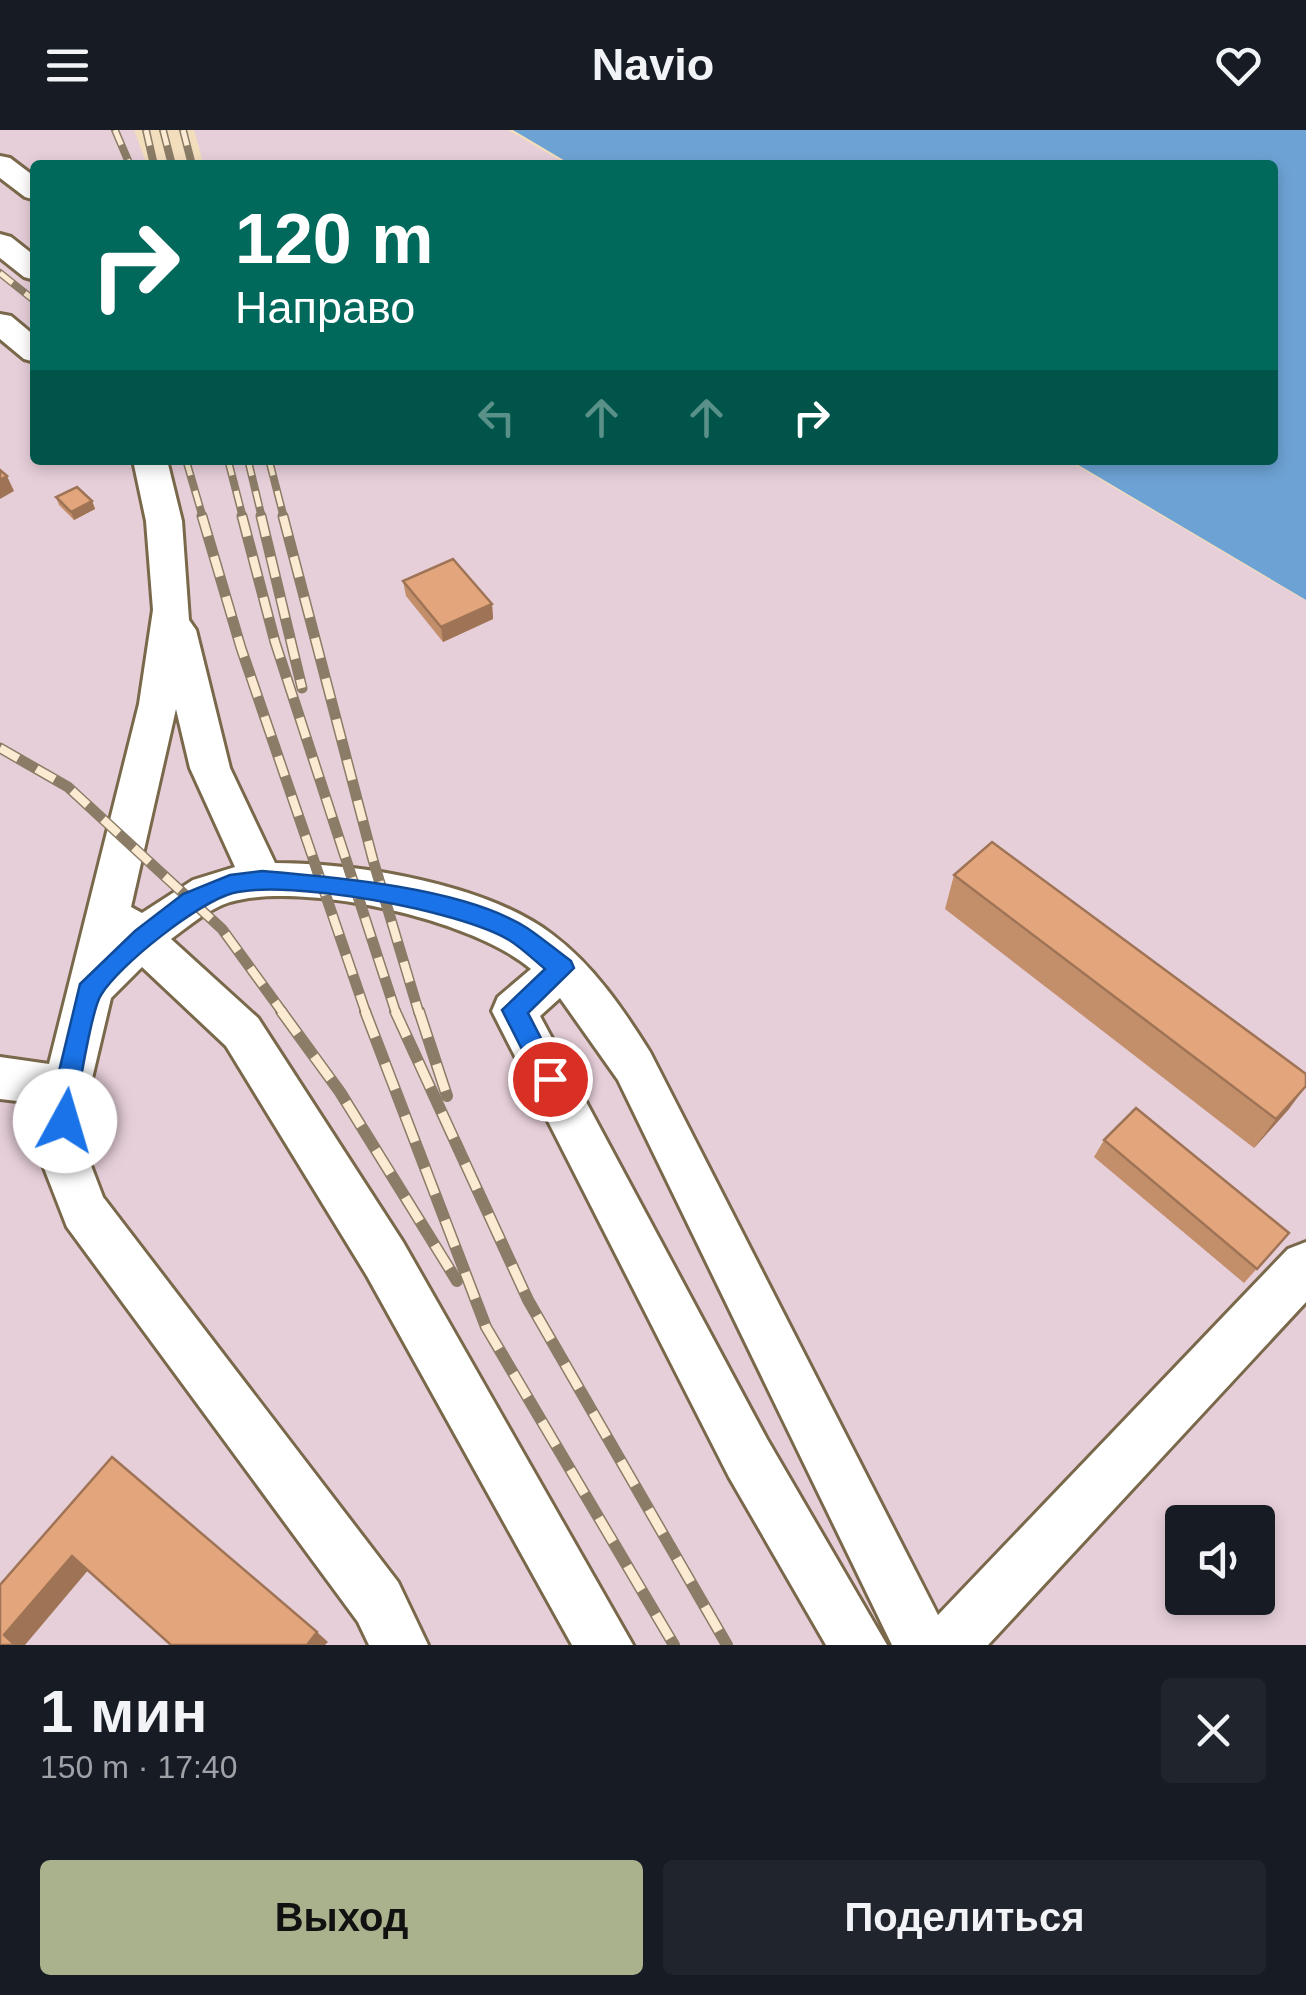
<!DOCTYPE html>
<html lang="ru">
<head>
<meta charset="utf-8">
<style>
  body { margin:0; font-family:Helvetica,sans-serif; background:#20242c; color:#f1f3f6; height:100vh; display:flex; flex-direction:column; font-size:38px; white-space:nowrap }
  * { box-sizing:border-box; margin:0 }
  p { font-size:32px; color:#9ea1a6 }
  .icon { flex:none; width:55px; height:55px; fill:none; stroke:currentColor; stroke-width:2; stroke-linecap:round; stroke-linejoin:round }
  .map { position:relative; height:1515px; overflow:hidden }
  .details { display:flex; flex-direction:column; background:#171b24; flex:1 }
  .details>* { flex:none }
  .top-card { position:absolute; left:30px; top:30px; width:1248px; height:305px; border-radius:10px; box-shadow:0 5px 15px #0003; background:#00695c; color:#fff; overflow:hidden }
  .controls { position:absolute; left:1165px; top:1375px; display:grid; gap:20px }
  .controls a { display:grid; place-items:center; width:110px; height:110px; border-radius:10px; background:#171b24; box-shadow:0 5px 15px #0003; font-size:50px }
  .pin { position:absolute; display:grid; place-items:center; width:85px; height:85px; color:#fff; margin:-42px; border:5px solid #fff; border-radius:50%; box-shadow:0 2px 10px #0007 }
  .me { position:absolute; width:110px; margin:-55px; rotate:6deg; stroke-linejoin:round; filter:drop-shadow(0 0 8px #0008) }
  .turn { display:flex; align-items:center; gap:35px; height:210px; padding:0 40px; font-size:45px }
  .turn .icon { width:130px; height:130px; stroke-width:2.5 }
  .turn b { display:block; font-size:70px; line-height:85px }
  .lanes { display:flex; align-items:center; height:95px; padding:0 40px; background:#0003; justify-content:center; gap:50px; direction:ltr }
  .lanes .off { opacity:.35 }
  .round { display:grid; place-items:center; flex:none; width:105px; height:105px; border-radius:10px; background:#20242c }
  .head { display:flex; align-items:center; justify-content:space-between; height:170px; padding:0 40px }
  h1 { font-size:60px; font-weight:700; line-height:75px }
  .cta { display:flex; gap:20px; margin-top:auto; padding:20px 40px }
  .cta a { flex:1; height:115px; border-radius:10px; background:#a9b28c; color:#111; font-size:40px; font-weight:700; line-height:115px; text-align:center }
  .cta a+a { background:#20242c; color:#f1f3f6 }
  header { display:flex; justify-content:space-between; align-items:center; height:130px; padding:0 40px; background:#171b24; font-size:45px; font-weight:700 }
  .map>svg:first-child { display:block }
  .industrial { fill:#e7cfda; fill-rule:evenodd }
  .water { fill:#6da3d4 }
  .lines { fill:none; stroke-linecap:round; stroke-linejoin:round }
  .minor-casing { stroke:#7a684b; stroke-width:6 }
  .minor { fill:#fff; fill-rule:evenodd }
  .rail-far2-casing { stroke:#8a7c66; stroke-width:8 }
  .rail-far1-casing { stroke:#8a7c66; stroke-width:11 }
  .rail-casing { stroke:#8a7c66; stroke-width:12 }
  .rail-far2 { stroke:#fcebd2; stroke-width:5; stroke-dasharray:16; stroke-linecap:butt }
  .rail-far1 { stroke:#fcebd2; stroke-width:8; stroke-dasharray:21; stroke-linecap:butt }
  .rail { stroke:#fcebd2; stroke-width:9; stroke-dasharray:28; stroke-linecap:butt }
  .wall { fill:#c38e6a }
  .shaded-wall { fill:#9f7456 }
  .building { fill:#e3a57b; stroke:#9f7456; stroke-width:2.5 }
  .route { fill:#1a73e8; stroke:#114b97; stroke-width:2.5 }
</style>
</head>
<body>
<header><svg class="icon" aria-label="menu" viewBox="0 0 24 24"><path d="M4 6h16M4 12h16M4 18h16"/></svg>Navio<svg class="icon" aria-label="heart" viewBox="0 0 24 24"><path d="M12 20l-8-8c-3-5 5-10 8-4 3-6 11-1 8 4z"/></svg></header>
<div class="map">
<svg width="1306" height="1515" viewBox="0 0 1306 1515">
  <rect width="100%" height="100%" fill="#f2ddbd"/>
  <!-- industrial -->
  <g class="industrial">
    <path d="M 0,0 L 134,0 L 147,35 L 35,35 L 35,330 L 1067,330 L 1306,471 L 1306,1515 L 0,1515 ZM 1182,1392 L 1258,1392 L 1258,1468 L 1182,1468 Z"/>
    <polygon points="194,0 508,0 568,35 204,35"/>
  </g>
  <!-- water -->
  <polygon class="water" points="513,0 1306,0 1306,470 1070,330 1272,330 1272,35 572,35"/>
  <g class="lines">
    <!-- minor casing -->
    <g class="minor-casing">
      <g id="minor">
        <polygon points="0,26 10,28 35,47 35,70 25,67 0,48"/>
        <polygon points="0,104 11,107 35,126 35,150 24,147 0,128"/>
        <polygon points="0,184 11,186 35,206 35,232 24,229 0,209"/>
        <path d="M 133,330 L 167,330 L 182,391 L 189,490 L 196,500 L 230,638 L 275,733 C 358,733 487,754 553,805 C 594,836 623,879 650,922 L 938,1485 L 1288,1119 L 1306,1112 L 1306,1172 L 988,1515 L 892,1515 L 618,950 L 560,868 L 540,886 L 767,1309 L 887,1515 L 826,1515 L 729,1347 L 492,881 L 498,867 L 531,839 C 473,789 303,751 230,772 C 208,779 189,796 171,809 L 258,888 L 403,1112 L 633,1515 L 572,1515 L 367,1146 L 226,916 L 142,837 L 111,868 L 90,957 L 87,1025 L 103,1067 L 398,1452 L 428,1515 L 369,1515 L 358,1492 L 67,1097 L 39,1025 L 43,974 L 0,969 L 0,927 L 49,934 L 139,574 L 153,480 L 146,391 ZM 176,579 L 190,638 L 235,737 L 193,750 L 142,783 L 131,777 Z"/>
      </g>
    </g>
    <!-- minor -->
    <use href="#minor" class="minor"/>
    <!-- rail-far2 casing -->
    <g class="rail-far2-casing">
      <g id="rail-far2">
        <polyline points="115,0 130,35"/>
        <polyline points="146,0 154,35"/>
        <polyline points="163,0 172,35"/>
        <polyline points="183,0 192,35"/>
        <polyline points="0,143 35,171"/>
        <polyline points="186,330 203,388"/>
        <polyline points="228,330 243,388"/>
        <polyline points="248,330 262,388"/>
        <polyline points="269,330 284,388"/>
      </g>
    </g>
    <!-- rail-far1 casing -->
    <g class="rail-far1-casing">
      <g id="rail-far1">
        <polyline points="202,386 241,518 366,883"/>
        <polyline points="242,386 275,512 396,883"/>
        <polyline points="261,386 302,558"/>
        <polyline points="283,386 373,730 419,883"/>
        <polyline points="0,618 68,657 222,799 283,883"/>
      </g>
    </g>
    <!-- rail casing -->
    <g class="rail-casing">
      <g id="rail">
        <polyline points="281,881 340,962 457,1151"/>
        <polyline points="365,881 486,1197 674,1515"/>
        <polyline points="395,881 528,1170 727,1515"/>
        <polyline points="419,881 447,966"/>
      </g>
    </g>
    <!-- rail-far2 -->
    <use href="#rail-far2" class="rail-far2"/>
    <!-- rail-far1 -->
    <use href="#rail-far1" class="rail-far1"/>
    <!-- rail -->
    <use href="#rail" class="rail"/>
  </g>
  <!-- wall -->
  <g class="wall">
    <polygon points="56,367 92,371 95,379 74,390 59,375"/>
    <polygon points="403,451 492,474 493,489 443,512 406,466"/>
    <polygon points="954,745 1289,979 1254,1018 945,779"/>
    <polygon points="1104,1010 1289,1103 1244,1153 1094,1027"/>
  </g>
  <!-- shaded-wall -->
  <g class="shaded-wall">
    <polygon points="7,346 14,361 0,369 0,350"/>
    <polygon points="92,371 95,379 74,390 71,382"/>
    <polygon points="492,474 493,489 443,512 441,497"/>
    <polygon points="1306,956 1289,979 1254,1018 1276,989"/>
    <polygon points="72,1426 90,1438 25,1515 15,1515 4,1505"/>
    <polygon points="317,1502 328,1512 325,1515 307,1515"/>
  </g>
  <!-- building -->
  <g class="building">
    <polygon points="0,340 7,346 0,350"/>
    <polygon points="77,357 92,371 71,382 56,367"/>
    <polygon points="453,429 492,474 441,497 403,451"/>
    <polygon points="992,712 1306,944 1306,956 1276,989 954,745"/>
    <polygon points="1136,978 1289,1103 1257,1139 1104,1010"/>
    <polygon points="112,1327 317,1502 307,1515 171,1515 72,1426 4,1505 15,1515 0,1515 0,1455"/>
  </g>
  <!-- route -->
  <path class="route" d="M 262,741 C 335,747 465,758 527,798 C 542,808 556,820 571,831 L 574,838 L 528,883 L 562,949 L 559,957 L 550,960 L 541,957 L 502,880 L 545,839 C 534,830 522,818 509,810 C 459,780 289,749 233,763 C 199,772 119,835 101,865 C 93,877 81,945 79,962 C 78,975 80,987 74,999 L 65,1002 L 56,999 L 53,991 L 55,958 L 80,854 L 135,801 L 183,764 L 230,745 Z"/>
</svg>
<div class="controls">
<a><svg class="icon" aria-label="sound" viewBox="0 0 24 24"><path d="M4 9h4l5-4v14l-5-4H4zM17 9q2 3 0 6"/></svg></a>
</div>
<div class="pin" style="left:550px;top:949px;background:#d93025"><svg class="icon" aria-label="arrive" viewBox="0 0 24 24"><path d="M6 21V4h12l-3 4 3 4H6"/></svg></div>
<svg class="me" style="left:65px;top:991px" viewBox="-20 -20 40 40"><circle r="19" fill="#fff"/><path d="M0-13L10 11 0 6-10 11z" fill="#1a73e8"/></svg>
<div class="top-card">
<div class="turn"><svg class="icon" aria-label="right" viewBox="0 0 24 24"><path d="M7 20v-9h11M14 6l5 5-5 5"/></svg><div><b>120 m</b>Направо</div></div>
<div class="lanes"><svg class="icon off" aria-label="left" viewBox="0 0 24 24"><path d="M17 20v-9H6M10 6l-5 5 5 5"/></svg><svg class="icon off" aria-label="ahead" viewBox="0 0 24 24"><path d="M12 20V5M6 11l6-6 6 6"/></svg><svg class="icon off" aria-label="ahead" viewBox="0 0 24 24"><path d="M12 20V5M6 11l6-6 6 6"/></svg><svg class="icon" aria-label="right" viewBox="0 0 24 24"><path d="M7 20v-9h11M14 6l5 5-5 5"/></svg></div>
</div>
</div>
<section class="details">
<div class="head"><div><h1>1 мин</h1><p>150 m · 17:40</p></div><a class="round"><svg class="icon" aria-label="close" viewBox="0 0 24 24"><path d="M6 6l12 12M18 6L6 18"/></svg></a></div>
<div class="cta"><a>Выход</a><a>Поделиться</a></div>
</section>
</body>
</html>
